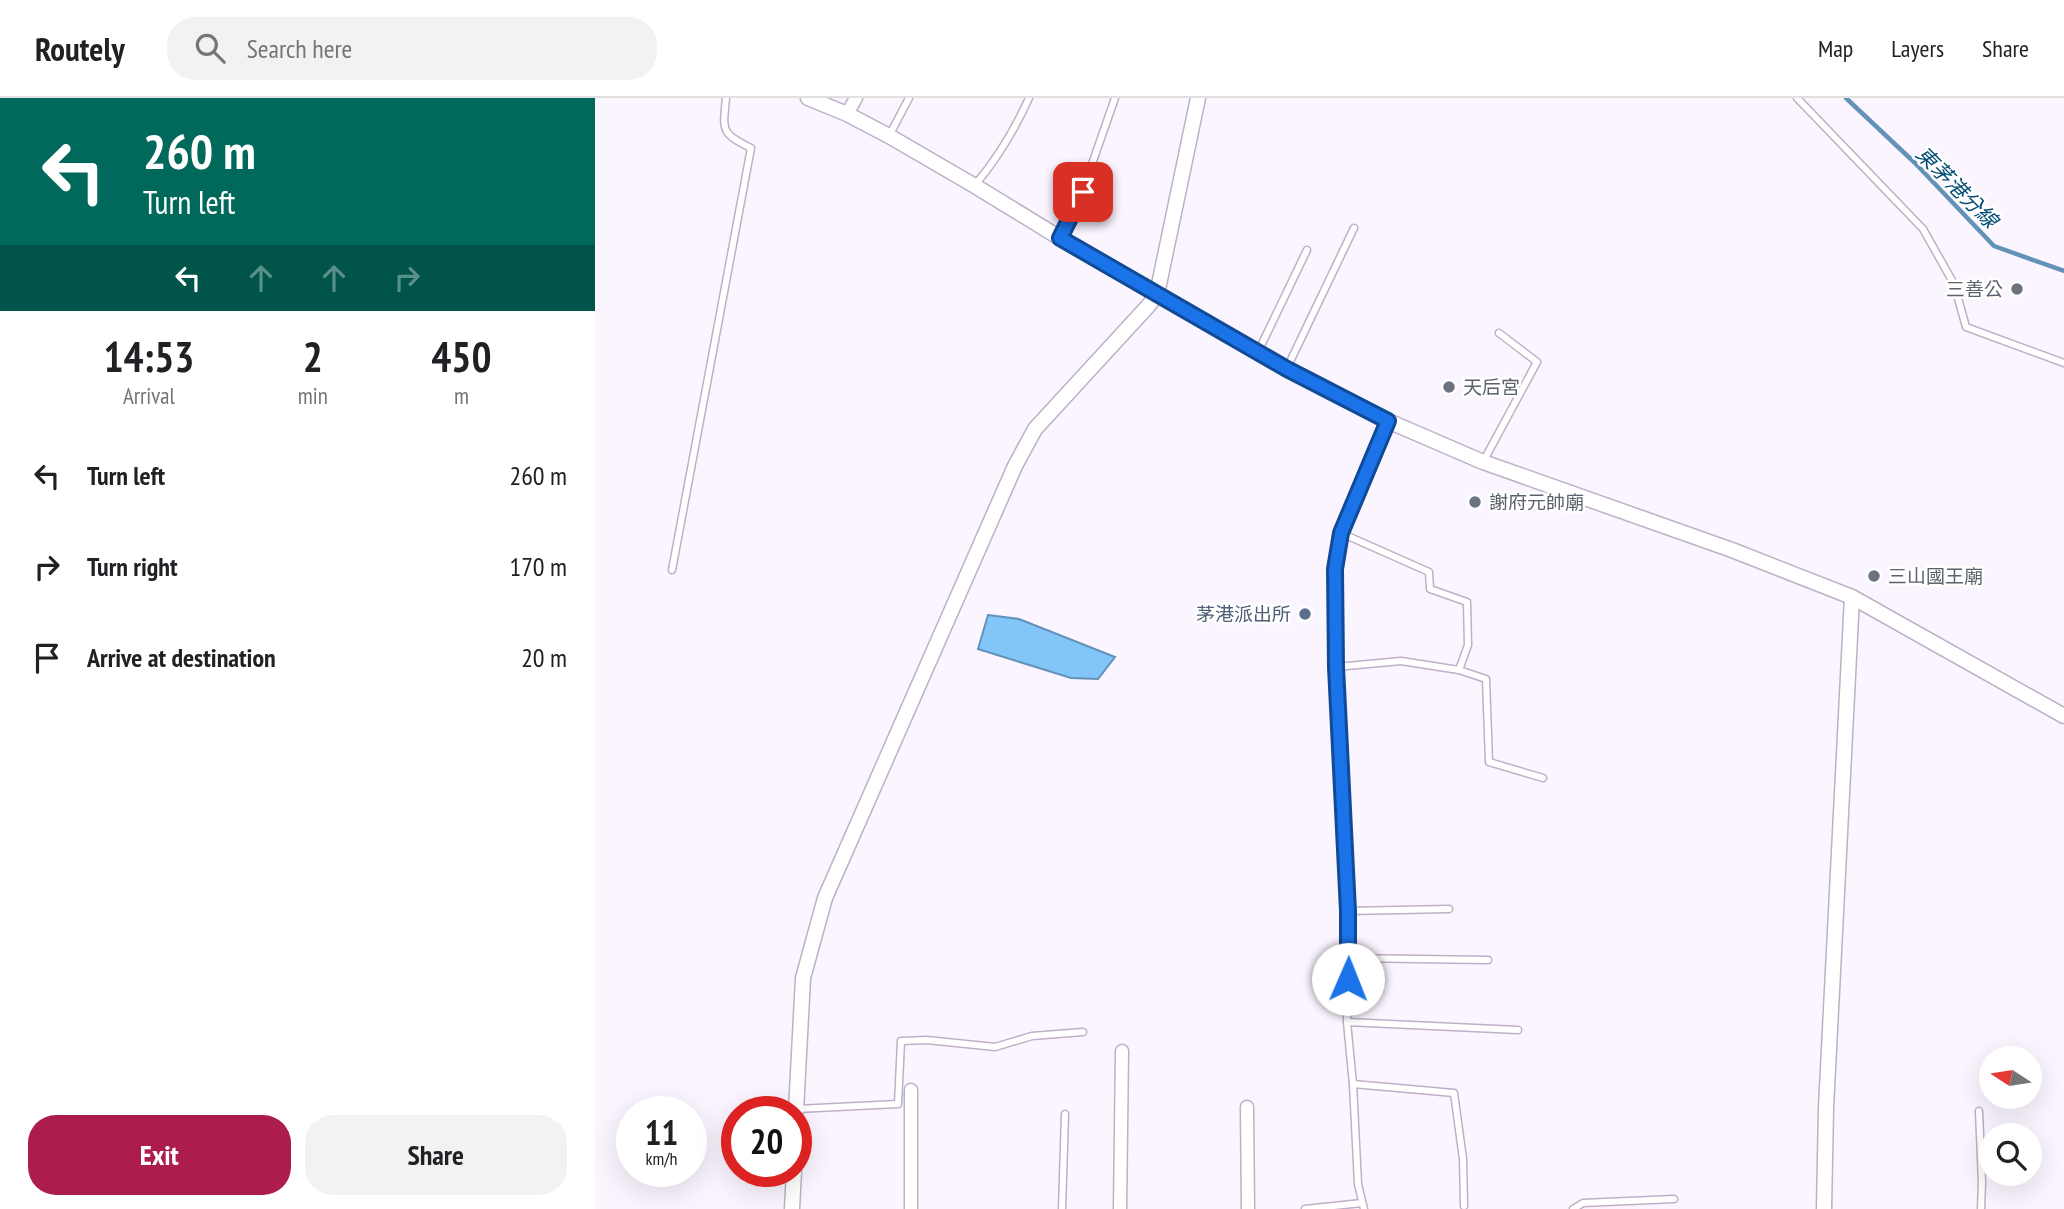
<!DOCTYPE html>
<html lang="en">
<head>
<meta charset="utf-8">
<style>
  body { margin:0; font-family:"PT Sans Narrow","Noto Sans TC",sans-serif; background:#f2f2f2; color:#202124; height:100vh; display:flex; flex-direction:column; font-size:26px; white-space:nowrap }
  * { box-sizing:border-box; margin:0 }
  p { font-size:23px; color:#757577 }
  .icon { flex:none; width:38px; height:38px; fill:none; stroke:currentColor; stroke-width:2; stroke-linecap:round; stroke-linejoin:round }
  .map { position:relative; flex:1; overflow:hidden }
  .side { display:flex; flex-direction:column; background:#fff; width:595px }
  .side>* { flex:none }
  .banner { background:#00695c; color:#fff; overflow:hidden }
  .needle { width:46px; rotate:282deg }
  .fabs { position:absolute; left:1384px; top:948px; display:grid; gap:14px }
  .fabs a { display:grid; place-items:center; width:63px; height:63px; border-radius:50%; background:#fff; box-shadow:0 7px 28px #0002; font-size:35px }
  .speed { position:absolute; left:21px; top:998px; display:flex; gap:14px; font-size:35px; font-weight:700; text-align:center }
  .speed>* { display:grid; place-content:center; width:91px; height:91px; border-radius:50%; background:#fff; box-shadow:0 7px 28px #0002; line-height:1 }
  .speed small { font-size:18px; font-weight:400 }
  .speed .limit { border:10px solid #d22; background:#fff; color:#111 }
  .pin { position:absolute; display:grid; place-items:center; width:60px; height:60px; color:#fff; margin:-30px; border-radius:14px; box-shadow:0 4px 10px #0006 }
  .me { position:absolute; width:77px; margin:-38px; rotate:1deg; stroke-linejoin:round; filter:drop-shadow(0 0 5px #0008) }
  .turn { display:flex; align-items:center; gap:24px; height:147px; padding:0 28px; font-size:32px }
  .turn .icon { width:91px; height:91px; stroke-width:2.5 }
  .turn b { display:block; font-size:49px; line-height:60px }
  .lanes { display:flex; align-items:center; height:66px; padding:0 28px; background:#0003; justify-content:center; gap:35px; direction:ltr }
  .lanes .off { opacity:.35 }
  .eta { display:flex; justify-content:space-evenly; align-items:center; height:119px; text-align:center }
  .eta b { font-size:42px; font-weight:600; line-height:49px }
  .cta { display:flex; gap:14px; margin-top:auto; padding:14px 28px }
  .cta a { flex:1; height:80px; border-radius:28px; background:#ad1c4f; color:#fff; font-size:28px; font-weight:600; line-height:80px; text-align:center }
  .cta a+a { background:#f2f2f2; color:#202124 }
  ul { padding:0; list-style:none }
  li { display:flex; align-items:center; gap:21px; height:91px; padding:0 28px }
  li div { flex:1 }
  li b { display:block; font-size:26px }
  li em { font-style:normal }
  header { display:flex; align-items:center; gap:42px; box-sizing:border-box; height:98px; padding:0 35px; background:#fff; border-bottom:2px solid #e0e0e0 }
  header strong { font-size:33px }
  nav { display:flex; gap:38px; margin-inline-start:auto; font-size:24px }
  .search { width:490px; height:63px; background:#f2f2f2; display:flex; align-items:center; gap:18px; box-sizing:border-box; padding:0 24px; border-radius:28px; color:#757577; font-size:26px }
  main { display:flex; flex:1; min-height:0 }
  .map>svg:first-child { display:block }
  .water { fill:#82c6f9; stroke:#6392b8; stroke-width:2 }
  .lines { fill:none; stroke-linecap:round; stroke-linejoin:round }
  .stream { stroke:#6392b8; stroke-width:4.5 }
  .service-casing { stroke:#beb0c7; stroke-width:9 }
  .minor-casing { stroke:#beb0c7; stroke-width:15 }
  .tertiary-casing { stroke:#beb0c7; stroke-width:17 }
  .service { stroke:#fff; stroke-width:6 }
  .minor { stroke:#fff; stroke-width:12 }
  .tertiary { stroke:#fff; stroke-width:14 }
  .route-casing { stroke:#114b97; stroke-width:18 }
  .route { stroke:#1a73e8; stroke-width:12 }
  .worship-dot { fill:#6b7280; stroke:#fff; stroke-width:2.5 }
  .service-dot { fill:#5c6f8a; stroke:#fff; stroke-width:2.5 }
  .labels { text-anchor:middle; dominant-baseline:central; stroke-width:5; stroke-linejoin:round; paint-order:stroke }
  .worship-label { font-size:19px; fill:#5b616d; stroke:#fff; text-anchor:start }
  .service-label { font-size:19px; fill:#4e5e75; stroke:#fff; text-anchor:end }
  .water-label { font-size:21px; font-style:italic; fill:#004b74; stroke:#fff }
</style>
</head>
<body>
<header>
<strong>Routely</strong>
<div class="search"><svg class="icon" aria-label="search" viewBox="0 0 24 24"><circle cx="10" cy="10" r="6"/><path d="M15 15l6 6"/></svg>Search here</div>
<nav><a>Map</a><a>Layers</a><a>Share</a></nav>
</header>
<main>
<section class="side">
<div class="banner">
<div class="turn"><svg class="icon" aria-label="left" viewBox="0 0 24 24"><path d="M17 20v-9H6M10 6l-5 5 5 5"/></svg><div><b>260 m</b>Turn left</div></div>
<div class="lanes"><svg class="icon" aria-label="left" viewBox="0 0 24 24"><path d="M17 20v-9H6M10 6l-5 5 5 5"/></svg><svg class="icon off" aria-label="ahead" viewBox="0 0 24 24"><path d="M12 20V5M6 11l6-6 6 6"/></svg><svg class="icon off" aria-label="ahead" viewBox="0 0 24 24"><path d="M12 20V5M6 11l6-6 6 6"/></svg><svg class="icon off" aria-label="right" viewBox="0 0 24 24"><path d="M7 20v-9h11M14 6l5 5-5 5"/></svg></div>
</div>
<div class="eta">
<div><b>14:53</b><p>Arrival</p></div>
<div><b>2</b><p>min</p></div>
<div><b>450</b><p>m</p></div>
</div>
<ul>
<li><svg class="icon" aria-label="left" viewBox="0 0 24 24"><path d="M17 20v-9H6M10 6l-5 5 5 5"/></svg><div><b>Turn left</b></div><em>260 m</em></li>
<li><svg class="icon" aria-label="right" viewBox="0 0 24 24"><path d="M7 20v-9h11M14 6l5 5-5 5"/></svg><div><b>Turn right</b></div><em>170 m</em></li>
<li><svg class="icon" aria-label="arrive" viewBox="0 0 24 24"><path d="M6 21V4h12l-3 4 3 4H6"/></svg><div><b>Arrive at destination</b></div><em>20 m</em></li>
</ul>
<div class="cta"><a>Exit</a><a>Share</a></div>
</section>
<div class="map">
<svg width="1469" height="1111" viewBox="0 0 1469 1111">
  <rect width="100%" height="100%" fill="#fbf5ff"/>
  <!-- water -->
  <polygon class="water" points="393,517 424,521 520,559 503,581 476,580 383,551"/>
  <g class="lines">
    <!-- stream -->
    <polyline class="stream" points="1251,0 1320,65 1399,148 1469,173"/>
    <!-- service casing -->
    <g class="service-casing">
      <g id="service">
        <polyline points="1202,0 1328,131 1359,186 1371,229 1469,265"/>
        <polyline points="294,38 314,0"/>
        <path d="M 380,87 C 402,61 420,31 434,0"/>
        <polyline points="465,140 482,109 520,0"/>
        <polyline points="663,254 712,152"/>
        <polyline points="692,270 759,130"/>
        <polyline points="888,364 942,264 904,235"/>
        <polyline points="746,435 834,474 835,491 872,504 873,547 864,572"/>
        <path d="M 77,472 L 156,50 C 125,35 128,32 131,0"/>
        <polyline points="741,569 806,563 864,572 891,581 894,664 948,680"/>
        <polyline points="753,813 854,811"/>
        <polyline points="753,860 893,862"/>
        <polyline points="752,924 923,932"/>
        <polyline points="758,986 859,995 868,1061 869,1108"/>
        <polyline points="202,1011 303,1006 306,943 332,942 400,949 437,938 488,934"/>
        <polyline points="1384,1013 1387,1085 1386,1111"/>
        <polyline points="467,1111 470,1016"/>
        <polyline points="710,1111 767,1105"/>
        <polyline points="769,1111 763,1086 758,986 752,924 753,813 741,569 740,471 746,435 793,323"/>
        <polyline points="978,1111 988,1105 1079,1101"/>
      </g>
    </g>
    <!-- minor casing -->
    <g class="minor-casing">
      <g id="minor">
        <polyline points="252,16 261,0"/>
        <polyline points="316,992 316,1111"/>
        <polyline points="652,1009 653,1111"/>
        <polyline points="525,1111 527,953"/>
      </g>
    </g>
    <!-- tertiary casing -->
    <g class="tertiary-casing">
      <g id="tertiary">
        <polyline points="213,0 252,16 294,38 380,88 465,140 692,271 793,323 888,364 1137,452 1257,499 1469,618"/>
        <polyline points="201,1013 208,880 230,800 420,368 440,331 554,207 562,196 603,0"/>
        <polyline points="197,1111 199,1073"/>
        <polyline points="1229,1111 1231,1010 1257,499"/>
      </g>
    </g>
    <!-- service -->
    <use href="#service" class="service"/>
    <!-- minor -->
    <use href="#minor" class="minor"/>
    <!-- tertiary -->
    <use href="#tertiary" class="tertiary"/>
  </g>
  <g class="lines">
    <!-- route casing -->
    <g class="route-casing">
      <polyline id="route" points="488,94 465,140 692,271 793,323 746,435 740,471 741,569 753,813 753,881"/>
    </g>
    <!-- route -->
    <use href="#route" class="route"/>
  </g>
  <!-- markers -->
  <g class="worship-dot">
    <circle cx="1422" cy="191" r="7"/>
    <circle cx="854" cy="289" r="7"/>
    <circle cx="880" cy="404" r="7"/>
    <circle cx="1279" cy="478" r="7"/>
  </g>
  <circle class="service-dot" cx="710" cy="516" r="7"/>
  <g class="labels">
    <!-- worship labels -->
    <g class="worship-label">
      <text x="1408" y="191" text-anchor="end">三善公</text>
      <text x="868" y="289">天后宮</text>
      <text x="894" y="404">謝府元帥廟</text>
      <text x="1293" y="478">三山國王廟</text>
    </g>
    <!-- service labels -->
    <g class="service-label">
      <text x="696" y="516">茅港派出所</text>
    </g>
    <!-- water labels -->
    <g class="water-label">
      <text transform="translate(1362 89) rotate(45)">東茅港分線</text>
    </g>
  </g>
</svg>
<div class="fabs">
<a><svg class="needle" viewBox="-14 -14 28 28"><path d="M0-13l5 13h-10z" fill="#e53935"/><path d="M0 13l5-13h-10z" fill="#757577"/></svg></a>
<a><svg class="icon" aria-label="search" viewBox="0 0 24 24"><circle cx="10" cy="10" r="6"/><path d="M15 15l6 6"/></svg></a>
</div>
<div class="speed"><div>11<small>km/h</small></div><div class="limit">20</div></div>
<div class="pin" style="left:488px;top:94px;background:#d93025"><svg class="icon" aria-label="arrive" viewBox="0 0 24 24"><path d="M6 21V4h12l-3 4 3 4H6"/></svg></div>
<svg class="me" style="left:753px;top:881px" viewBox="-20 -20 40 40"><circle r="19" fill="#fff"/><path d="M0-13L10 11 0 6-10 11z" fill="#1a73e8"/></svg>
</div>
</main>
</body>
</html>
